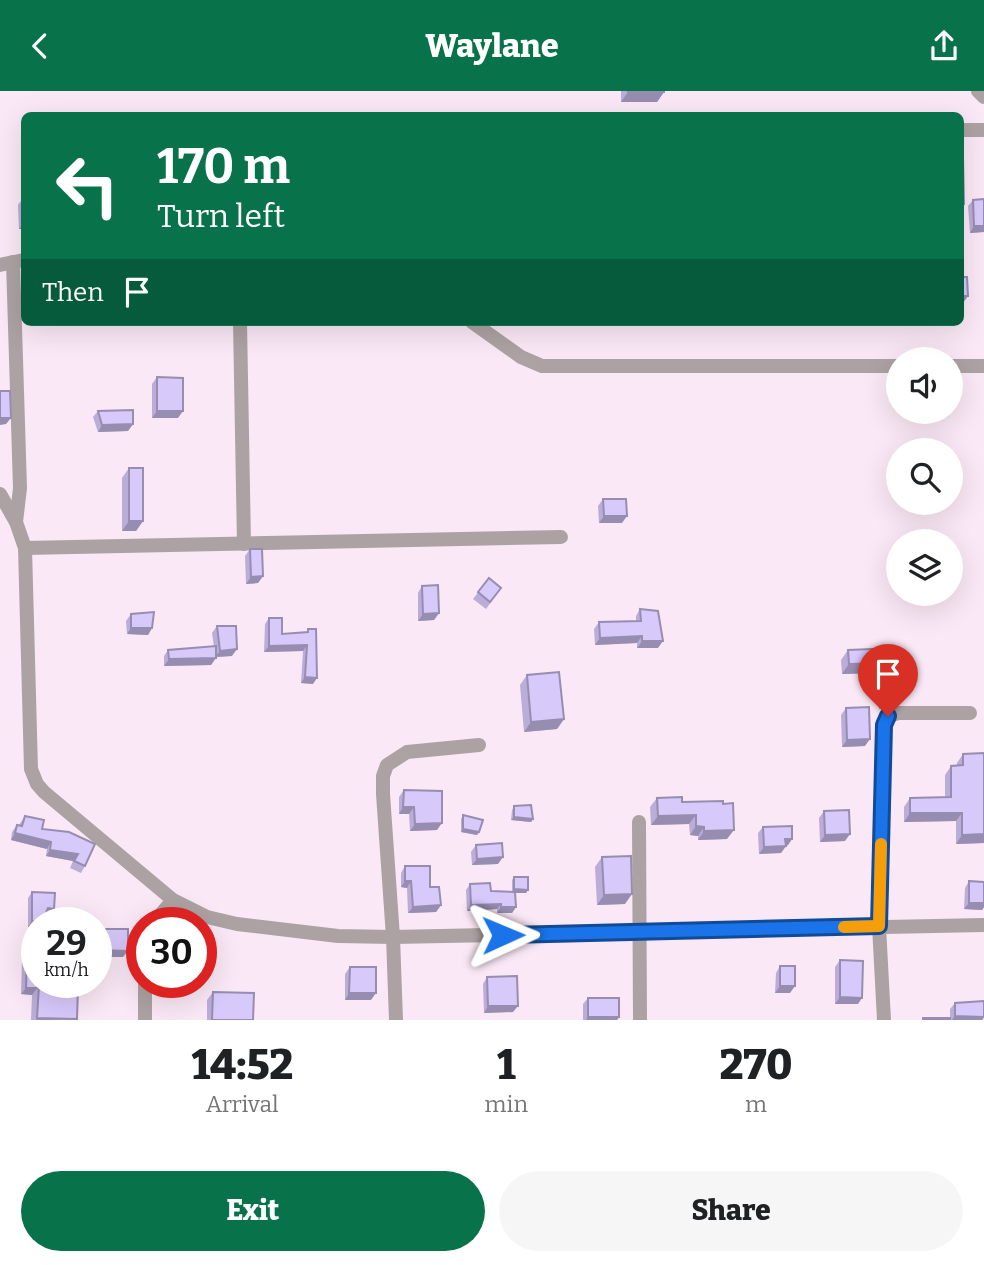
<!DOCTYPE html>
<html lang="en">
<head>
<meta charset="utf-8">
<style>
  body { margin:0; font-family:Bitter,serif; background:#f6f6f6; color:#202124; height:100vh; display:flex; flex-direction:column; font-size:26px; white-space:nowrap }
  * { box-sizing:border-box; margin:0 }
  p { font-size:23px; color:#757577 }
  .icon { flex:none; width:38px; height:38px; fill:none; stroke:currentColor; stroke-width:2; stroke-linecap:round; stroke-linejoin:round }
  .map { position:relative; height:929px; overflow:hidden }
  .sheet { display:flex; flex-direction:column; background:#fff; flex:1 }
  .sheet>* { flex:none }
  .hud { position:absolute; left:21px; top:21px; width:943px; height:214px; border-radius:10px; box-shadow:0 7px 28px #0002; background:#08724b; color:#fff; overflow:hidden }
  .buttons { position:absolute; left:886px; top:256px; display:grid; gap:14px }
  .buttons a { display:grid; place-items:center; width:77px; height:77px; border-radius:50%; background:#fff; box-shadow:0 7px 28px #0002; font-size:35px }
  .speed { position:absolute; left:21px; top:816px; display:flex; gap:14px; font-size:35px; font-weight:700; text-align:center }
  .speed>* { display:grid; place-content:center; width:91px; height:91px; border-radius:50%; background:#fff; box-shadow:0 7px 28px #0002; line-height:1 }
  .speed small { font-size:18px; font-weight:400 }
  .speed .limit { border:10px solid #d22; background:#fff; color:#111 }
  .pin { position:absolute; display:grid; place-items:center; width:60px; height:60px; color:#fff; margin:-72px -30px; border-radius:50% 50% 50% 0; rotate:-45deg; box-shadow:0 0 7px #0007 }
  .pin .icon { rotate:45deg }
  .me { position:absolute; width:77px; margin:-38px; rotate:89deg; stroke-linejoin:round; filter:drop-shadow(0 0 5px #0008) }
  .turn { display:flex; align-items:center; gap:24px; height:147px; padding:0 21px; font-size:32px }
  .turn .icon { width:91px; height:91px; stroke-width:2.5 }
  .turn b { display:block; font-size:49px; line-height:60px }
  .then { display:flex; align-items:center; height:66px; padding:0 21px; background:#0003; gap:14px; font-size:26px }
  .eta { display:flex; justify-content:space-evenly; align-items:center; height:119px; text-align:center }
  .eta b { font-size:42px; font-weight:800; line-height:49px }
  .cta { display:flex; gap:14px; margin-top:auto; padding:14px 21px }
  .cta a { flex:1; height:80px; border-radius:42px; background:#08724b; color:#fff; font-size:28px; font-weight:800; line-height:80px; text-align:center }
  .cta a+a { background:#f6f6f6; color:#202124 }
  header { display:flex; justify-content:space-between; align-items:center; height:91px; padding:0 21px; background:#08724b; color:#fff; font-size:32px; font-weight:800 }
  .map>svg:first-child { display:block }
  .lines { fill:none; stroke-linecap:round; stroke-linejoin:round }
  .minor { stroke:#ada2a3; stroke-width:14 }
  .wall { fill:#baadd8 }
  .shaded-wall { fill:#978db0 }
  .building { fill:#d8c9fb; stroke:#978db0; stroke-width:2 }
  .route-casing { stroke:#114b97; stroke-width:18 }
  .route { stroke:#1a73e8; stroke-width:12 }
  .slow { stroke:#f59e0b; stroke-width:12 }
</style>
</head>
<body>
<header><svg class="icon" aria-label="back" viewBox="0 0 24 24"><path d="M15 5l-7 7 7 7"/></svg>Waylane<svg class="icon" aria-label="share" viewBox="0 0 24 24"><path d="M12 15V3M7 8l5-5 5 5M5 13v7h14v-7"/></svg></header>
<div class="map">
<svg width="984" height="929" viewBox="0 0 984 929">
  <rect width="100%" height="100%" fill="#fbe8f6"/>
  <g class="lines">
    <!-- minor -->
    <g class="minor">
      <polyline points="978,0 984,6"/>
      <polyline points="961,39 984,39"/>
      <polyline points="13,171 20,397 16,431"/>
      <polyline points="0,174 24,169"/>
      <polyline points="240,231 244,453"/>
      <polyline points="472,231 521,266 542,275 898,275"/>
      <polyline points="950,275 984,275"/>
      <polyline points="0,403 16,431 25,457 31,678 37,693 44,701 173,809 154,831"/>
      <polyline points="25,457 561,446"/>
      <polyline points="639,731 640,929"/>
      <polyline points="173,809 207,826 237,833 338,845 393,846 984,834"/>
      <polyline points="145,891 145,929"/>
      <polyline points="396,929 393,846 383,703 383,685 387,674 407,661 479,654"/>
      <polyline points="884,929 879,835 884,634 888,625 899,622 970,622"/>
    </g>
  </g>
  <!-- wall -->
  <g class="wall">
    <polygon points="621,0 664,0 664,1 657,11 621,11"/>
    <polygon points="23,107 24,138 19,138 18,114"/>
    <polygon points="973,109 984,141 970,142 968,115"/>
    <polygon points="157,286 178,327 152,327 152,293"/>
    <polygon points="98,320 133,333 128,340 98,341 93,326"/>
    <polygon points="129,377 143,430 136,440 122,440 122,387"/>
    <polygon points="603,408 622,432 599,432 598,415"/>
    <polygon points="250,458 263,485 258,492 246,493 245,465"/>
    <polygon points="489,487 501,497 486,518 473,508"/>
    <polygon points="422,495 439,522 434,529 418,530 418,502"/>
    <polygon points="640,518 658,557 637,557 637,552 595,554 594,538 599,531 636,530 636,525"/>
    <polygon points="131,523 152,537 148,544 127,543 126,530"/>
    <polygon points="269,527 282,543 306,542 308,538 313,593 301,592 303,560 264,561 265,533"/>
    <polygon points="217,535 232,565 216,566 211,574 164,575 164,565 168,559 214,556 212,542"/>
    <polygon points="898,557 899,604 892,614 879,618 878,582 842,583 841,569 848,559"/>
    <polygon points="527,584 564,628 557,638 524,641 520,594"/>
    <polygon points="846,617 865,655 842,656 841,624"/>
    <polygon points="963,663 984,752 956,753 956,730 904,731 904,716 910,707 945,706 945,684 951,675 957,675 957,672"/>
    <polygon points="404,699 437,739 410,740 409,723 399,723 399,706"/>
    <polygon points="657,707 682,711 727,748 698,749 698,745 690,744 689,733 651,734 650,716"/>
    <polygon points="514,715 533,728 531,731 511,729 512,719"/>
    <polygon points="824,720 845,750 820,751 819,727"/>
    <polygon points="463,724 479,741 477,744 461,741 461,728"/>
    <polygon points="25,725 42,738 69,741 85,775 81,782 70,777 73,770 46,765 47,758 11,749 12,741 17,734 19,734"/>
    <polygon points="763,736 792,748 788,754 786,755 781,762 759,763 758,742"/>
    <polygon points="476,754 498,773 472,774 471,761"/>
    <polygon points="602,766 625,813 597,814 595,776"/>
    <polygon points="405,775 441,814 436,821 408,822 407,797 401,796 401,782"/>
    <polygon points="514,786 528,799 526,802 515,802 516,816 512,822 497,822 497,818 467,820 466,799 470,793 491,800 512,801 512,789"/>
    <polygon points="969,790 984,791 984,816 982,819 964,818 965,797"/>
    <polygon points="32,801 50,824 45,824 37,831 37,837 28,836 28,807"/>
    <polygon points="27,864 43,895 77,929 31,929 32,904 21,903 22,870"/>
    <polygon points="840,869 858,913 835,913 835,876"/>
    <polygon points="780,875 790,902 775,902 776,882"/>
    <polygon points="350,876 371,909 345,909 345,883"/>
    <polygon points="487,886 513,921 484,922 483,893"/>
    <polygon points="213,901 253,929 207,929 207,909"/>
    <polygon points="588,907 619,926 617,929 583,929 583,913"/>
    <polygon points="984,910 984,926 982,929 922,929 923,927 950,927 950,918 955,912"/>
  </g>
  <!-- shaded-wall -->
  <g class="shaded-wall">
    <polygon points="628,1 664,1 657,11 621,11"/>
    <polygon points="24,132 24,138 19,138"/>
    <polygon points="974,135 984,135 984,141 970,142"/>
    <polygon points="961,205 968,205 963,212 961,212"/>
    <polygon points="157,320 183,320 178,327 152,327"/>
    <polygon points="0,327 11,327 6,333 0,334"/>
    <polygon points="133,333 128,340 98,341 102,334"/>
    <polygon points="604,425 627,425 622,432 599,432"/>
    <polygon points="129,430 143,430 136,440 122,440"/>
    <polygon points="263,485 258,492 246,493 251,486"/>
    <polygon points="439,522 434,529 418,530 423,523"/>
    <polygon points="131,537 152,537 148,544 127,543"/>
    <polygon points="642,545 637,552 595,554 600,547"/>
    <polygon points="642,550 663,550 658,557 637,557"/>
    <polygon points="307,554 303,560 264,561 269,555"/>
    <polygon points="237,558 232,565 215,566 220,560"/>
    <polygon points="216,567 211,574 164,575 169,568"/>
    <polygon points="885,572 878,582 842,583 849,573"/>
    <polygon points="305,586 317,587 313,593 301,592"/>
    <polygon points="899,604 892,614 879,618 886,608"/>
    <polygon points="564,628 557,638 524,641 531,631"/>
    <polygon points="870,648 865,655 842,656 847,649"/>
    <polygon points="403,716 414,716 409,723 399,723"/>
    <polygon points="910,722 962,722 956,730 904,731"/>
    <polygon points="696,724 689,733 651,734 658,725"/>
    <polygon points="514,726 533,728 531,731 511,729"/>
    <polygon points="442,732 437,739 410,740 415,733"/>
    <polygon points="696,735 704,736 698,745 690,744"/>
    <polygon points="463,738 479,741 477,744 461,741"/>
    <polygon points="734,739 727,748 698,749 704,740"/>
    <polygon points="15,742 51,751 47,758 11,749"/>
    <polygon points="850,743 845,750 820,751 825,744"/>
    <polygon points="984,743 984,752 956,753 962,744"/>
    <polygon points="785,748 792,748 788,754 781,755"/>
    <polygon points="786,755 781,762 759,763 764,756"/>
    <polygon points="50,759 78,763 73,770 46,765"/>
    <polygon points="503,766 498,773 472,774 477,768"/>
    <polygon points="405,790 411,790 407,797 401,796"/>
    <polygon points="514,798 528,799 526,802 512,802"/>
    <polygon points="632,803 625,813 597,814 604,804"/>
    <polygon points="969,812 984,812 984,816 982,819 964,818"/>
    <polygon points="501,813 497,818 467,820 471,814"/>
    <polygon points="441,814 436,821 408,822 413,816"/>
    <polygon points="501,816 516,816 512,822 497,822"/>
    <polygon points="48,817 54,818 50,824 44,823"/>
    <polygon points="32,830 37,831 37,837 28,836"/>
    <polygon points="97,859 128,860 123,866 96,866"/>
    <polygon points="780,895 795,895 790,902 775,902"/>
    <polygon points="26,897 37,897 32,904 21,903"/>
    <polygon points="349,902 376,902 371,909 345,909"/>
    <polygon points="840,906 862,907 858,913 835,913"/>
    <polygon points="488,915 518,915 513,921 484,922"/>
    <polygon points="955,925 984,926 982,929 952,929"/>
    <polygon points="588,926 619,926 617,929 586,929"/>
    <polygon points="37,927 77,928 36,929"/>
  </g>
  <!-- building -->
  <g class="building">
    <rect x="628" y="0" width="36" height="1"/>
    <polygon points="961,66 963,66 964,113 961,113"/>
    <polygon points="984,108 984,135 974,135 973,109"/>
    <polygon points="961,186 967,186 968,205 961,205"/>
    <polygon points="157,286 183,287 183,320 157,320"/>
    <polygon points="0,300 10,300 11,327 0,327"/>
    <polygon points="133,319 133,333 102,334 98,320"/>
    <rect x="129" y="377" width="14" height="53"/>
    <polygon points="603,408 626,408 627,425 604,425"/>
    <polygon points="250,458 262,458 263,485 251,486"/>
    <polygon points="489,487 501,497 490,511 478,501"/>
    <polygon points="438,494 439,522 423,523 422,495"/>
    <polygon points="640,518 658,520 663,550 642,550 642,545 600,547 599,531 641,530"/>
    <polygon points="154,521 152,537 131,537 131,523"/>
    <polygon points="269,527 282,527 282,543 308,541 308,538 316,538 317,587 305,586 307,554 269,555"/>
    <polygon points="217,535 236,535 237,558 220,560"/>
    <polygon points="216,555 216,567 169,568 168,559"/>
    <polygon points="898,557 899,604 886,608 885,572 849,573 848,559"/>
    <polygon points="559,581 564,628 531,631 527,584"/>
    <polygon points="869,616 870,648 847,649 846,617"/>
    <polygon points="984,662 984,743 962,744 962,722 910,722 910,707 951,706 951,675 963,674 963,663"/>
    <polygon points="404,699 442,700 442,732 415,733 414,716 403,716"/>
    <polygon points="682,706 682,711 723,710 723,713 733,712 734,739 704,740 704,736 696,735 696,724 658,725 657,707"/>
    <polygon points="531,714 533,728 514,726 514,715"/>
    <polygon points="849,719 850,743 825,744 824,720"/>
    <polygon points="463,724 483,729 479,741 463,738"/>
    <polygon points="25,725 44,729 42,738 69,741 95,753 85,775 74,770 78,763 50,759 51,751 15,742 17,734 22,735"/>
    <polygon points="792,735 792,748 785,748 786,755 764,756 763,736"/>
    <polygon points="502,752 503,766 477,768 476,754"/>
    <polygon points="631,765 632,803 604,804 602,766"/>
    <polygon points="405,775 430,775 430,796 439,796 441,814 413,816 411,790 405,790"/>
    <polygon points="514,786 528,786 528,799 514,798"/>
    <polygon points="969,790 984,791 984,812 969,812"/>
    <polygon points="490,792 491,800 515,801 516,816 501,816 501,813 471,814 470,793"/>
    <polygon points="32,801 55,802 54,818 48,817 42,831 32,830"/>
    <polygon points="97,838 128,838 128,860 97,859"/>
    <polygon points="201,853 204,853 203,874 201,874"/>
    <polygon points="27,864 37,864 37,891 43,891 43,895 39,895 37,897 26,897"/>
    <polygon points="840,869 863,870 862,907 840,906"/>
    <rect x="780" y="875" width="15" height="20"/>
    <polygon points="350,876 376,876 376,902 349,902"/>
    <polygon points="517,885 518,915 488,915 487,886"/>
    <polygon points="39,895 78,896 77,928 37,927"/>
    <polygon points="213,901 254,902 253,929 212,929"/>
    <rect x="588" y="907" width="31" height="19"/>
    <polygon points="984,910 984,926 955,925 955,912"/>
    <rect x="923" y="927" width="27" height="2"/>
  </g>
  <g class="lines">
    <!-- route casing -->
    <g class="route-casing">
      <polyline id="route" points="503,844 879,835 884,634 888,625"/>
    </g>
    <!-- route -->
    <use href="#route" class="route"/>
    <!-- slow -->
    <polyline class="slow" points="844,836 879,835 881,753"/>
  </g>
</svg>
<div class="buttons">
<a><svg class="icon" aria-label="sound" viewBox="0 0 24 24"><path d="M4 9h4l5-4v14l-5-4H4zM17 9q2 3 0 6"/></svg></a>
<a><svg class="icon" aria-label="search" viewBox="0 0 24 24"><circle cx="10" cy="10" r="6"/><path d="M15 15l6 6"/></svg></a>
<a><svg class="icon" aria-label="layers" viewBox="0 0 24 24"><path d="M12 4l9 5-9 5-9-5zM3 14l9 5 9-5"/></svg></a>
</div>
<div class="speed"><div>29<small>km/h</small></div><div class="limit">30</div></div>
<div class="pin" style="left:888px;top:625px;background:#d93025"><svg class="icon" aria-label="arrive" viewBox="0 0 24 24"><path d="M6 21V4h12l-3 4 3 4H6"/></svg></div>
<svg class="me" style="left:503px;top:844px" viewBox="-20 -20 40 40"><path d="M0-17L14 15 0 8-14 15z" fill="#1a73e8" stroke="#fff" stroke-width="4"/></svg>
<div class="hud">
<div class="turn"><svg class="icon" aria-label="left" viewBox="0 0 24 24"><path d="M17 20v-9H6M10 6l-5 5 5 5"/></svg><div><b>170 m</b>Turn left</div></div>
<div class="then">Then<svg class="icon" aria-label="arrive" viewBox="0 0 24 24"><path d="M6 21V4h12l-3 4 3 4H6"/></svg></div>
</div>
</div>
<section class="sheet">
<div class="eta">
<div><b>14:52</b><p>Arrival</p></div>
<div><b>1</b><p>min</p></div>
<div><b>270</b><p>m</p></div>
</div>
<div class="cta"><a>Exit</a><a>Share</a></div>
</section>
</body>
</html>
